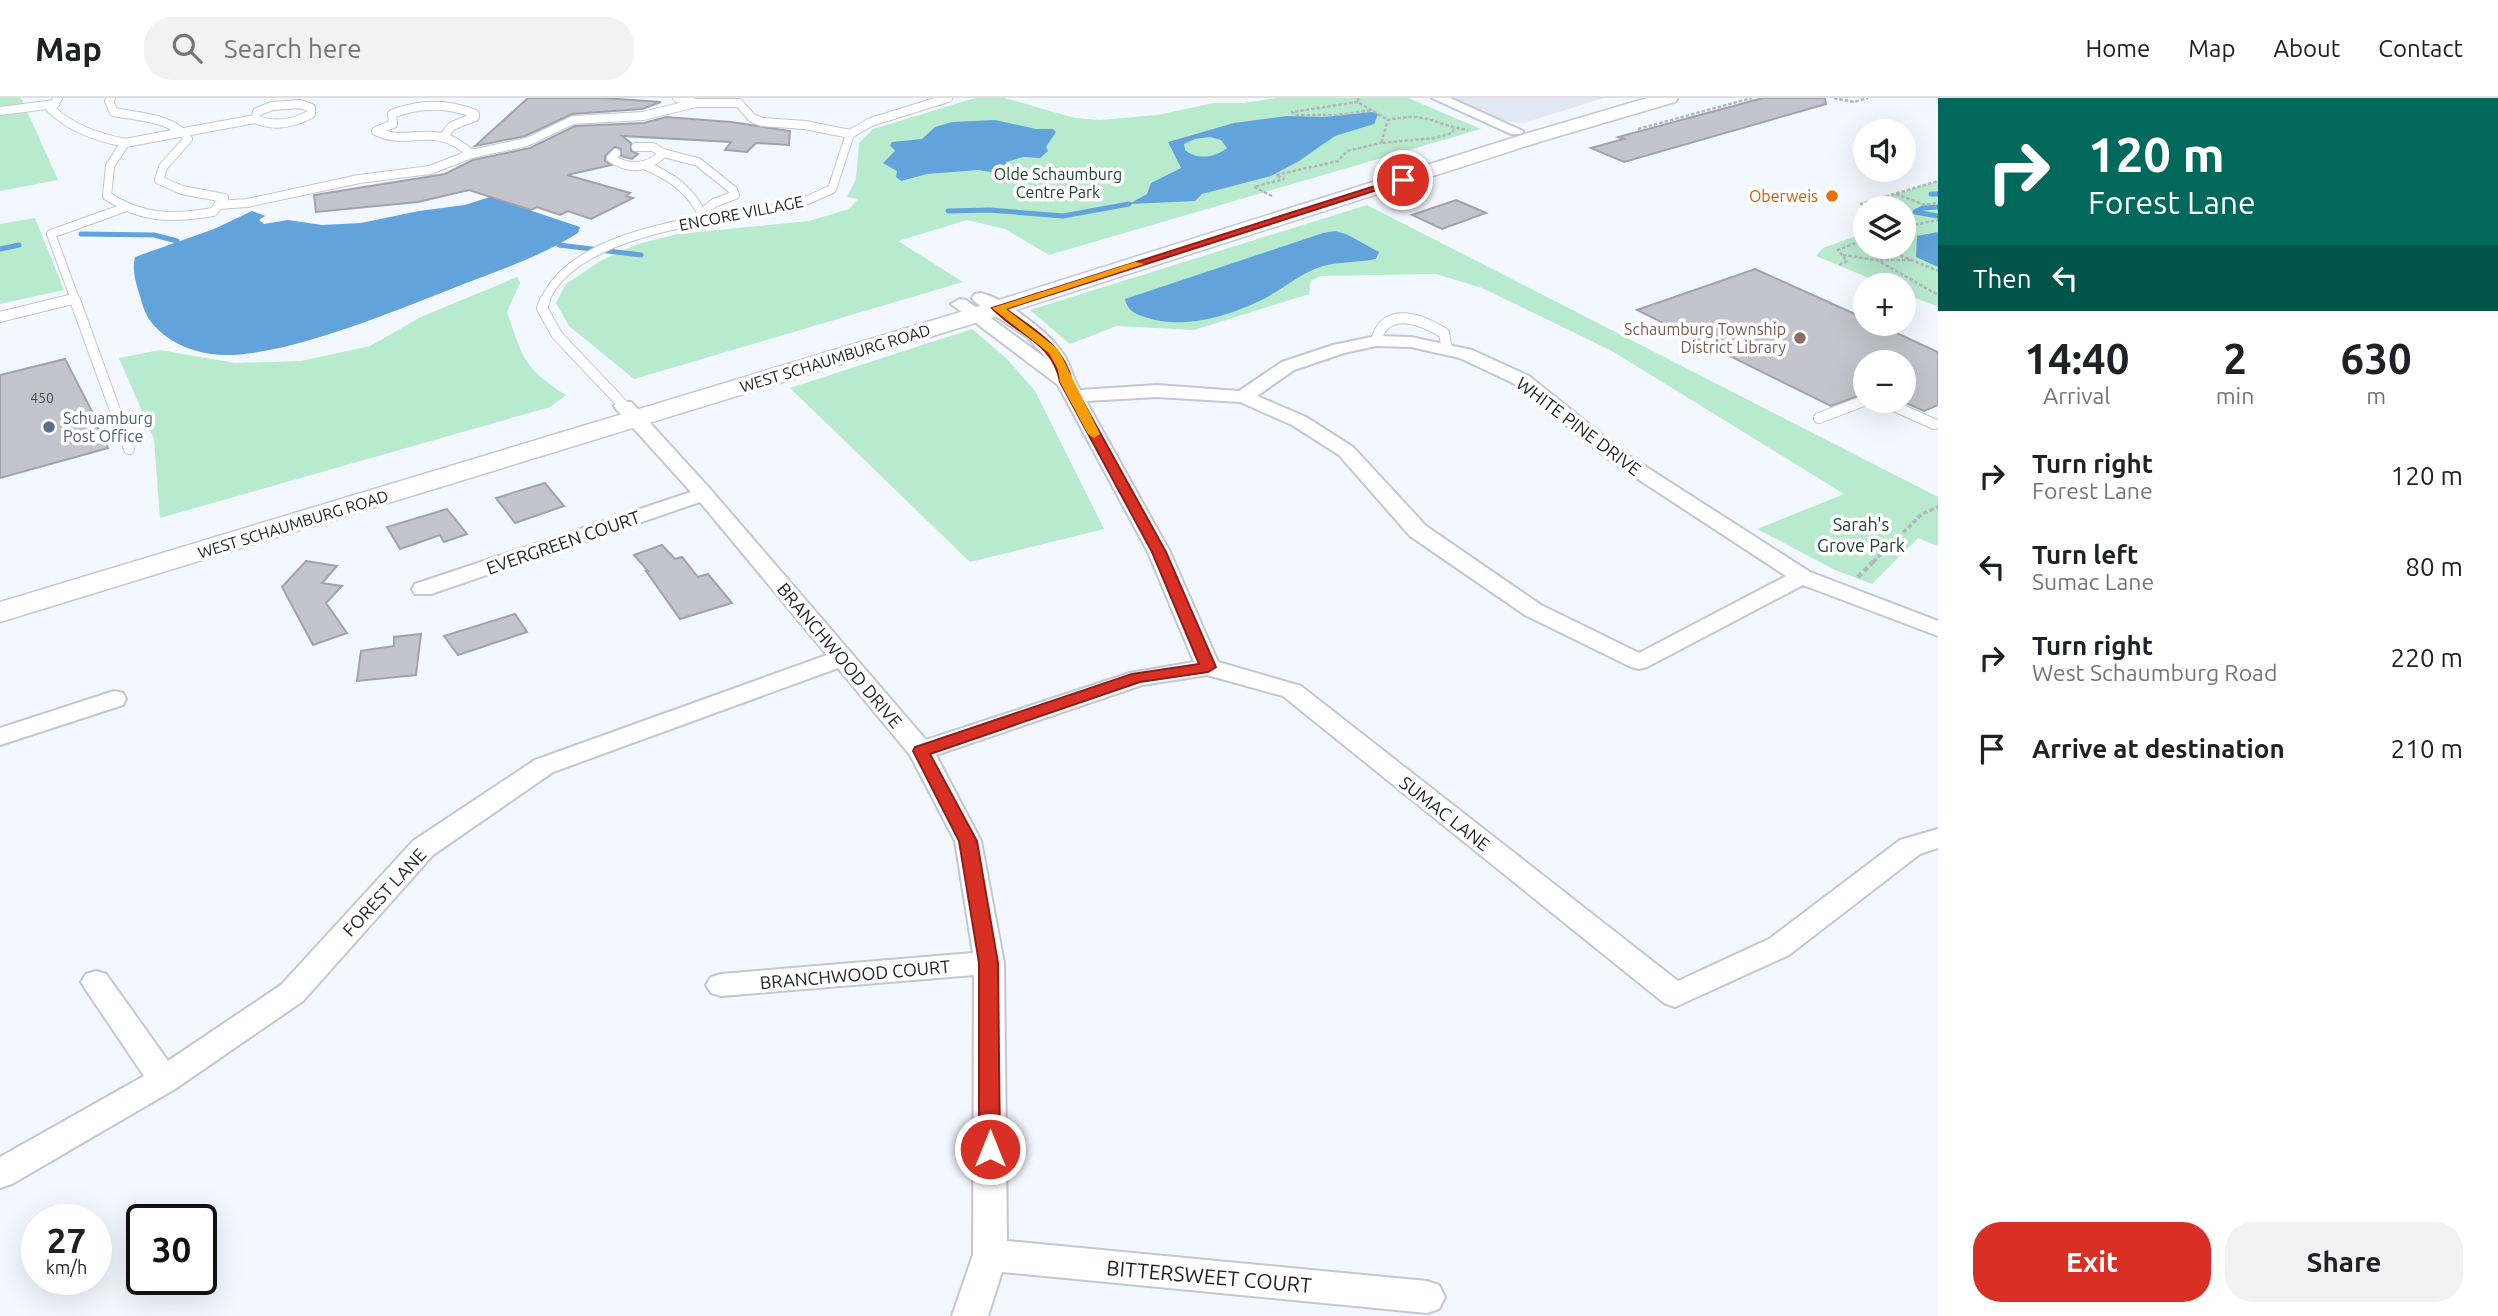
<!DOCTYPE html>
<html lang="en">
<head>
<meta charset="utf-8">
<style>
  body { margin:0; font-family:Ubuntu,sans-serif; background:#f2f2f2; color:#202124; height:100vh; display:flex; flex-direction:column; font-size:26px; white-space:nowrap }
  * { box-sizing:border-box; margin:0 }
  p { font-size:23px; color:#757577 }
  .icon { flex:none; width:38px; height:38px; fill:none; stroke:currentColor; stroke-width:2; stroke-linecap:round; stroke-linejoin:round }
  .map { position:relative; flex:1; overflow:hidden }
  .drawer { display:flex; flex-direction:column; background:#fff; width:560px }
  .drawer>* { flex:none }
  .guide { background:#00695c; color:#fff; overflow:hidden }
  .controls { position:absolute; left:1853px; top:21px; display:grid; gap:14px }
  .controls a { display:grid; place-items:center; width:63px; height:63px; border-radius:50%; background:#fff; box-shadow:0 7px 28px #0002; font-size:35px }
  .speed { position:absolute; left:21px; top:1106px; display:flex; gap:14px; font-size:35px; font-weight:700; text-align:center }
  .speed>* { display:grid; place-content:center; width:91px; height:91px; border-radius:50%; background:#fff; box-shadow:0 7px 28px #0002; line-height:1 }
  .speed small { font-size:18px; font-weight:400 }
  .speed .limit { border:4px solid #111; border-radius:10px; background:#fff; color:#111 }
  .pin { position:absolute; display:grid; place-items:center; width:60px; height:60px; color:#fff; margin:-30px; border:4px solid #fff; border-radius:50%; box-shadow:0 2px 7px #0007 }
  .me { position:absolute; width:77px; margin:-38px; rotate:0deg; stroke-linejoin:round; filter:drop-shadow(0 0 5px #0008) }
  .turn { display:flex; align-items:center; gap:24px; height:147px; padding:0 35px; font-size:32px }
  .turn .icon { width:91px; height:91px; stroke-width:2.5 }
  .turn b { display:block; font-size:49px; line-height:60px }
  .then { display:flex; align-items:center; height:66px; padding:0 35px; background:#0003; gap:14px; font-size:26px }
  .eta { display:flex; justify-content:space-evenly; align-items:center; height:119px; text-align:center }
  .eta b { font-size:42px; font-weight:700; line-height:49px }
  .button { display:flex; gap:14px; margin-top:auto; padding:14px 35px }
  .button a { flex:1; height:80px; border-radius:28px; background:#d93025; color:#fff; font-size:28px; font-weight:700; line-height:80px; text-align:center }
  .button a+a { background:#f2f2f2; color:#202124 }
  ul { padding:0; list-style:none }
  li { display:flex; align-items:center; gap:21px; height:91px; padding:0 35px }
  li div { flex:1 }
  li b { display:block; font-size:26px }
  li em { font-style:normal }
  header { display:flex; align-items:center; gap:42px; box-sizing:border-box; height:98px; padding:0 35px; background:#fff; border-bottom:2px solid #e0e0e0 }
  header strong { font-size:33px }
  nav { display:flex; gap:38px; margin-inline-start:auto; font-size:24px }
  .search { width:490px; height:63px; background:#f2f2f2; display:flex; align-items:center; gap:18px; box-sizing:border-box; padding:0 24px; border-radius:28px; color:#757577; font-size:26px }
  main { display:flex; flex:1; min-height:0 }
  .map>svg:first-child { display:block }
  .built { fill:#e1e8f4 }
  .green { fill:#b8eace }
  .water { fill:#62a3dc; fill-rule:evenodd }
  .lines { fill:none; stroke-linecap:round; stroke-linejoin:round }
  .stream { stroke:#62a3dc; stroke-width:5 }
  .building { fill:#c4c4ce; stroke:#a2a2ac; stroke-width:2 }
  .lane-far1-casing { stroke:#c2c7d0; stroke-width:10 }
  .lane-casing { stroke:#c2c7d0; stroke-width:12 }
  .street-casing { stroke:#c2c7d0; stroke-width:4 }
  .secondary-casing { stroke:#c2c7d0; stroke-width:3 }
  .path-far2 { stroke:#b3b6bd; stroke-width:2.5; stroke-dasharray:3.5 2; stroke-linecap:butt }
  .path-far1 { stroke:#b3b6bd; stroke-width:3.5; stroke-dasharray:4.5 2.5; stroke-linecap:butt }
  .path { stroke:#b3b6bd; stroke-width:4.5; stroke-dasharray:5 3.5; stroke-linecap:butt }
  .lane-far1 { stroke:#fff; stroke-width:8 }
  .lane { stroke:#fff; stroke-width:10 }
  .street { fill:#fff; fill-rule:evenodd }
  .secondary { fill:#fff; fill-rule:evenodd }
  .route { fill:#d93025; stroke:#8d1f18; stroke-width:2 }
  .slow { fill:#f59e0b }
  .food-dot { fill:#e8710a; stroke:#fff; stroke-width:2.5 }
  .education-dot { fill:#8d6e63; stroke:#fff; stroke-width:2.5 }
  .service-dot { fill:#5c6f8a; stroke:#fff; stroke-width:2.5 }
  .labels { text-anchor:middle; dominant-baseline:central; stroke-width:7; stroke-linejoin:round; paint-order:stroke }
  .number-label { font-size:14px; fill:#48494e }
  .far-park-label { font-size:16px; fill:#1c412f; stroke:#fff }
  .far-food-label { font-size:16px; fill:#c56008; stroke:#fff; text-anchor:end }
  .far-street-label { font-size:16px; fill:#1f2024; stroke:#fff }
  .far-education-label { font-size:16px; fill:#785e54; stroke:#fff; text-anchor:end }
  .far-service-label { font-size:16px; fill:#4e5e75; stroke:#fff; text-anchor:start }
  .street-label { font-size:18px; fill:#1f2024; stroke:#fff }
  .park-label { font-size:18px; fill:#1c412f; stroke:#fff }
  .near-street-label { font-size:21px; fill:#1f2024; stroke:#fff }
</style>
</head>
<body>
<header>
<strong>Map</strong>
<div class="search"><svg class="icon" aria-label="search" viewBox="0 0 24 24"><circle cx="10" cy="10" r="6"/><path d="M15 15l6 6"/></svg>Search here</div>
<nav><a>Home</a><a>Map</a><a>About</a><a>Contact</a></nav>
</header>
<main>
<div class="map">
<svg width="1938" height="1218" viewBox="0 0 1938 1218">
  <rect width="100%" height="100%" fill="#f3f7ff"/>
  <!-- built -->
  <polygon class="built" points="1451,0 1604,0 1524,25 1505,23"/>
  <!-- green -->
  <g class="green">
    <polygon points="0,0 21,0 58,82 0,93"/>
    <polygon points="975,0 1005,0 1075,20 1100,22 1157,17 1214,5 1244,5 1277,0 1408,0 1481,31 1049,157 1005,131 967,122 898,143 963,184 634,281 569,228 556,205 566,186 602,162 638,146 678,136 809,123 849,111 858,101 847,99 856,81 859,45 873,31"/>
    <polygon points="1938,83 1938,209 1904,195 1904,187 1886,187 1816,158 1823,150 1865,135 1866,149 1904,149 1904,110 1870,110 1887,105 1880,101"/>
    <polygon points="1367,107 1938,399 1938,448 1918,440 1872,486 1835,472 1757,431 1844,396 1612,253 1482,190 1436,176 1320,178 1311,183 1309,196 1194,232 1116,228 1070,246 1030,212"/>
    <polygon points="35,120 64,192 0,206 0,126"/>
    <path d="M 517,179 L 520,185 L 507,214 C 523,260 523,269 566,297 L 550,309 L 160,420 L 154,341 L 119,260 L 160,252 L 235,265 L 301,263 L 370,248 L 421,219 Z"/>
    <polygon points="972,231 1007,261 1035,293 1104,431 970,464 790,290"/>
  </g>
  <!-- water -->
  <g class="water">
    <path d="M 1372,14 L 1378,16 L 1374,26 L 1335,38 L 1299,63 L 1271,78 L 1202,96 L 1195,103 L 1129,106 L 1147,96 L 1151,85 L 1181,70 L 1168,44 L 1234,25 L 1287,18 L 1324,19 ZM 1210,39 L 1221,42 L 1227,50 C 1214,60 1197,62 1185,52 L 1184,46 L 1195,41 Z"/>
    <polygon points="995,22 1036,31 1053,31 1056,34 1046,49 1048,53 1040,60 1023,59 1006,64 1008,72 997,75 978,72 927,76 901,83 896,79 897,73 883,65 895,53 890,47 892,44 922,41 935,29 952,24"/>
    <path d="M 502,95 L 508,105 L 580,129 L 578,135 C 540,159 497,173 456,189 C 397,212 272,265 211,256 C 182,252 149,234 142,205 C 138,190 131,175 135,159 L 214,131 L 252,113 L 265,118 L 259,122 L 264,126 L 288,122 L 322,127 L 361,125 L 419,113 L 465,107 Z"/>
    <path d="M 1335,133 L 1346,136 L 1379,154 L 1376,161 C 1357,165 1335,163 1317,170 C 1299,177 1284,190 1267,199 C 1234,217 1184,232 1148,220 C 1136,216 1128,214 1125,201 L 1323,135 Z"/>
    <polygon points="1938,134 1938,169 1916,159 1917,138"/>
  </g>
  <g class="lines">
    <!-- stream -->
    <g class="stream">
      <polyline points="1931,96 1938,96"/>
      <polyline points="1938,109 1923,110 1915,114 1938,118"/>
      <polyline points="948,113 989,112 1063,118 1129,106"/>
      <polyline points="81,136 154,137 177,143"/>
      <polyline points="559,147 641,157"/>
      <polyline points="0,151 19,147"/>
    </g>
  </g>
  <!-- building -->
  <g class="building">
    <polygon points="528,0 603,0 661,4 642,11 572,16 525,38 475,48"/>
    <polygon points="1763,0 1825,0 1826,6 1624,64 1591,50 1624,41 1618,39"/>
    <polygon points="666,19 731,24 790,33 789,47 756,45 747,54 725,52 731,44 622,38 631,45 631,53 638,56 632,61 621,58 621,51 615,49 605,58 605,63 611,67 567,77 630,95 626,98 633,100 591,121 568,113 560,117 537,109 531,112 469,92 418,104 316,114 314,97 445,76 473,62 530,50 575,28 644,25"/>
    <polygon points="1456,102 1486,115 1442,131 1412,117"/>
    <polygon points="1755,171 1866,221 1866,226 1877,226 1938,254 1938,307 1924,313 1904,304 1904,264 1866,264 1866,295 1831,308 1637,212"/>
    <polygon points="65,261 98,325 96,326 108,350 0,380 0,277"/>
    <polygon points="545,385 564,408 515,425 496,400"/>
    <polygon points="447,411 467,436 444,444 440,437 400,451 387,429"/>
    <polygon points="662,447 675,461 682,459 698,479 708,476 732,505 680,521 646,473 648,473 634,457"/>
    <polygon points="306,463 337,468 322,485 342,488 326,505 347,535 313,547 282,489"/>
    <polygon points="515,516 527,534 458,557 444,538"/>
    <polygon points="421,536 416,577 357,583 361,553 394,548 394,539"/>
  </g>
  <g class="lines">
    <!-- lane-far1 casing -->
    <g class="lane-far1-casing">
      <g id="lane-far1">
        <path d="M 58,0 L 51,11 C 72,31 97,39 125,45 L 110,68 L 107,98 C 142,121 173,121 213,114 L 224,100 L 182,92 L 159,82 L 163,69 L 188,41 C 172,19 139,19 114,14 L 109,3 L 111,0"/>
        <polyline points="677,0 696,5 739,5 752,20 762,24 805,27 850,36"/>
        <path d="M 300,6 L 311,10 L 311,16 C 293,26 274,29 255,21 L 257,14 L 272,8 Z"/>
        <polyline points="0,13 55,6"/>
        <polyline points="125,45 255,21"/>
        <path d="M 616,55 L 611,60 C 628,72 649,71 663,55 L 653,49 L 636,49"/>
        <polyline points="663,55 698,64 733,92 735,97 714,105 702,115"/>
        <polyline points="471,56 527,44 573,22 643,18 696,5"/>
        <path d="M 644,67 C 671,78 693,93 704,121"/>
        <path d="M 218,107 L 247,105 L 359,81 L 430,72 L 471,56 C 434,21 408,50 376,33 L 393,26 L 392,16 C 420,5 448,5 475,16 L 475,19 L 452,28 L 444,38"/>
        <polyline points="62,204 75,201"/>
        <polyline points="76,204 51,136 124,110"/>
        <path d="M 544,204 C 570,139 688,124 749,114 C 766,111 786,110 802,104 C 812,101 822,95 832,91 L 850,36 L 871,24 L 948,0"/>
      </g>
    </g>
    <!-- lane casing -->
    <g class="lane-casing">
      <g id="lane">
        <polyline points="75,202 129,351"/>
        <polyline points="545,202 542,210 557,237 624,308"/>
        <polyline points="0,219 69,202"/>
        <path d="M 1376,243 C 1385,207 1421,221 1444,235 L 1447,252"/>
        <polyline points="1883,303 1934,326"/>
        <polyline points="1819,320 1866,302"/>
      </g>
    </g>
    <!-- street casing -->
    <g class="street-casing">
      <g id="street">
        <polygon points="1432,0 1450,0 1523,33 1521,36 1511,36"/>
        <path d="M 981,195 C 1006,201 1050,235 1064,257 C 1071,268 1073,281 1080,292 L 1157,287 L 1239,293 L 1282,264 L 1333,247 L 1376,238 L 1411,239 L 1472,252 L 1529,278 L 1626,356 L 1810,474 L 1938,523 L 1938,538 L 1803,487 L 1647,569 L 1639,571 L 1631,569 L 1525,517 L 1410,438 L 1339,357 L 1292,327 L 1240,304 L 1157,299 L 1086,303 L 1170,454 L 1218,564 L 1301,588 L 1678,883 L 1769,841 L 1900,742 L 1938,731 L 1938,750 L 1920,756 L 1789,857 L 1675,909 L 1664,905 L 1283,598 L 1207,577 L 1142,587 L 936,657 L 981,743 L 1004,865 L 1007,1143 L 1427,1183 L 1439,1187 L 1445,1199 L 1439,1211 L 1427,1215 L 1002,1174 L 988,1218 L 952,1218 L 973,1157 L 974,877 L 721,898 L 711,895 L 706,887 L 711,879 L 721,876 L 973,855 L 955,743 L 910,657 L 838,570 L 553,674 L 433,757 L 303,903 L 175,991 L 12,1086 L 0,1090 L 0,1059 L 144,978 L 86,892 L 81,884 L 86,876 L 96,873 L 106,876 L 168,963 L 281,887 L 413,743 L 535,662 L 827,557 L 700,404 L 431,496 L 415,496 L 412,491 L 415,486 L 691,394 L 617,312 L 614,308 L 617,304 L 631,304 L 711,392 L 926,642 L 1130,575 L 1194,564 L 1148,454 L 1058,287 L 951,206 L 960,201 L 966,202 L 1048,262 L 1027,239 L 975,204 L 972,200 L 975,196 ZM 1376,248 L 1411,249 L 1460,260 L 1515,286 L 1612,364 L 1786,478 L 1639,555 L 1541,507 L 1426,428 L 1353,349 L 1306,319 L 1257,298 L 1294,272 L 1344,255 Z"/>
        <polygon points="114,593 123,595 126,601 123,607 0,647 0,630"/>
      </g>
    </g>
    <!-- secondary casing -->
    <g class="secondary-casing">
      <polygon id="secondary" points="1647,0 1678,0 1675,4 1539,44 985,222 0,524 0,504 967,212 1525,36"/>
    </g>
    <!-- path-far2 -->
    <g class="path-far2">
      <polyline points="1358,0 1358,4 1388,22"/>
      <polyline points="1834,0 1854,4 1868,0"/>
      <polyline points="1358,4 1292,14 1295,17 1338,17 1371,12"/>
      <path d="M 1454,31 L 1452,35 L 1435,40 L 1381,45 L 1388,22 C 1428,13 1434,27 1468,32"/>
      <polyline points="1638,31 1752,0"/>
      <polyline points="1896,96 1925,107 1938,105"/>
      <polyline points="1272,98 1254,89 1284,81 1276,77 1338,63 1347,53 1381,45"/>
      <polyline points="1873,110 1861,106 1938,83"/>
      <polyline points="1904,129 1938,122"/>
      <polyline points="1880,149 1938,173"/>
      <polyline points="1843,157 1877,162"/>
      <polyline points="1911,162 1877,162 1938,197"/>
      <polyline points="1839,167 1847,163 1838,152 1863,142"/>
    </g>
    <!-- path-far1 -->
    <polyline class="path-far1" points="1873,464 1922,416 1938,409"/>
    <!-- path -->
    <polyline class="path" points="1858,479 1875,462"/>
    <!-- lane-far1 -->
    <use href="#lane-far1" class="lane-far1"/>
    <!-- lane -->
    <use href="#lane" class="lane"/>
    <!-- street -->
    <use href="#street" class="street"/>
    <!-- secondary -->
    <use href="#secondary" class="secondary"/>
  </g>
  <!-- route -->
  <path class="route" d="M 1400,80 L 1408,82 L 1006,211 C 1034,232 1065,248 1072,284 L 1166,454 L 1216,569 L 1208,574 L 1140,584 L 930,656 L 977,743 L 998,865 L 1000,1051 L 997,1057 L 990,1060 L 982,1057 L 979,1051 L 979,865 L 959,743 L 913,653 L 915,649 L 1132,576 L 1199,566 L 1152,454 L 1060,284 C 1053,244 1017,237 992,210 Z"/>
  <!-- slow -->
  <polygon class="slow" points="1135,164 1144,166 1006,211 1058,251 1100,336 1094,340 1088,336 1060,284 1058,271 1049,255 992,210"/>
  <!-- markers -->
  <circle class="food-dot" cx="1832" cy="98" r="7"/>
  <circle class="education-dot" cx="1800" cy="240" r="7"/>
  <circle class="service-dot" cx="49" cy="329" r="7"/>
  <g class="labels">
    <!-- number labels -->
    <g class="number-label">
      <text x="42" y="300">450</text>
    </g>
    <!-- far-park labels -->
    <g class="far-park-label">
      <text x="1058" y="76">Olde Schaumburg<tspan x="1058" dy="18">Centre Park</tspan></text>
    </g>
    <!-- far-food labels -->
    <g class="far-food-label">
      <text x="1818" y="98">Oberweis</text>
    </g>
    <!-- far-street labels -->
    <g class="far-street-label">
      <text transform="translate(741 115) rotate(-11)">ENCORE VILLAGE</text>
      <text transform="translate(835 260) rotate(-17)">WEST SCHAUMBURG ROAD</text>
      <text transform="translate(293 426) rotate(-17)">WEST SCHAUMBURG ROAD</text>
    </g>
    <!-- far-education labels -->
    <g class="far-education-label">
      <text x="1786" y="231">Schaumburg Township<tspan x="1786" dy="18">District Library</tspan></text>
    </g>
    <!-- far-service labels -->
    <g class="far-service-label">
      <text x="63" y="320">Schuamburg<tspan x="63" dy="18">Post Office</tspan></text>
    </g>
    <!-- street labels -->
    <g class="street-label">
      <text transform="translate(1579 328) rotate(37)">WHITE PINE DRIVE</text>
      <text transform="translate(563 444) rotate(-19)">EVERGREEN COURT</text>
      <text transform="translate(840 557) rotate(50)">BRANCHWOOD DRIVE</text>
      <text transform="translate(1445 715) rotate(38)">SUMAC LANE</text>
      <text transform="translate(384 794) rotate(-47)">FOREST LANE</text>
      <text transform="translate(855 876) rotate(-5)">BRANCHWOOD COURT</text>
    </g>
    <!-- park labels -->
    <g class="park-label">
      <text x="1861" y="426">Sarah's<tspan x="1861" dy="21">Grove Park</tspan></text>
    </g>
    <!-- near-street labels -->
    <g class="near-street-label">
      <text transform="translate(1209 1178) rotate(5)">BITTERSWEET COURT</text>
    </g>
  </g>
</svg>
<div class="controls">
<a><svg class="icon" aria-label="sound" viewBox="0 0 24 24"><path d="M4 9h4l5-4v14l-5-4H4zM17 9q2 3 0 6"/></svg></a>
<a><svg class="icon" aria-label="layers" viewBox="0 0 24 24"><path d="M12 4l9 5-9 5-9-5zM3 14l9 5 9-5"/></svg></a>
<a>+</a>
<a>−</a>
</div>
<div class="speed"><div>27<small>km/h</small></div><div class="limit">30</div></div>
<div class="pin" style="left:1403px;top:82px;background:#d93025"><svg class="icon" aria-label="arrive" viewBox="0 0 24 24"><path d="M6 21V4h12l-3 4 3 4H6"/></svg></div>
<svg class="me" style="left:990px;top:1051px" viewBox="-20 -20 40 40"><circle r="17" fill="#d93025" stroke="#fff" stroke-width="3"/><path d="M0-11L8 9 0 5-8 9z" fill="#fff"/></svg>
</div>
<section class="drawer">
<div class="guide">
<div class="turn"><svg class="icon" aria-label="right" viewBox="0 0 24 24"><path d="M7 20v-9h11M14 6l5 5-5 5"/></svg><div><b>120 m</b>Forest Lane</div></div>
<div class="then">Then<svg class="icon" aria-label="left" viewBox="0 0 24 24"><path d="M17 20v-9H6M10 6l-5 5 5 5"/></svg></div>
</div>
<div class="eta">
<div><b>14:40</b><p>Arrival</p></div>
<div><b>2</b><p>min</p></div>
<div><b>630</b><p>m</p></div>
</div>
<ul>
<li><svg class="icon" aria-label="right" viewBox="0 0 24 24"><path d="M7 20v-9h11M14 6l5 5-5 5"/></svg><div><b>Turn right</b><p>Forest Lane</p></div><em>120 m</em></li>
<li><svg class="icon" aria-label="left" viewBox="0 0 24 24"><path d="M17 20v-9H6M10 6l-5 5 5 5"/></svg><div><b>Turn left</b><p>Sumac Lane</p></div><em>80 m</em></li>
<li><svg class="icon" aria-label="right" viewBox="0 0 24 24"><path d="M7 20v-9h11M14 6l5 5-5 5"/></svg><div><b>Turn right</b><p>West Schaumburg Road</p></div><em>220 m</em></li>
<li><svg class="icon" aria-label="arrive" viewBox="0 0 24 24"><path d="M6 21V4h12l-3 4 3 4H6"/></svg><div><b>Arrive at destination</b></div><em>210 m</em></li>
</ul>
<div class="button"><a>Exit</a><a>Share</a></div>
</section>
</main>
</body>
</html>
